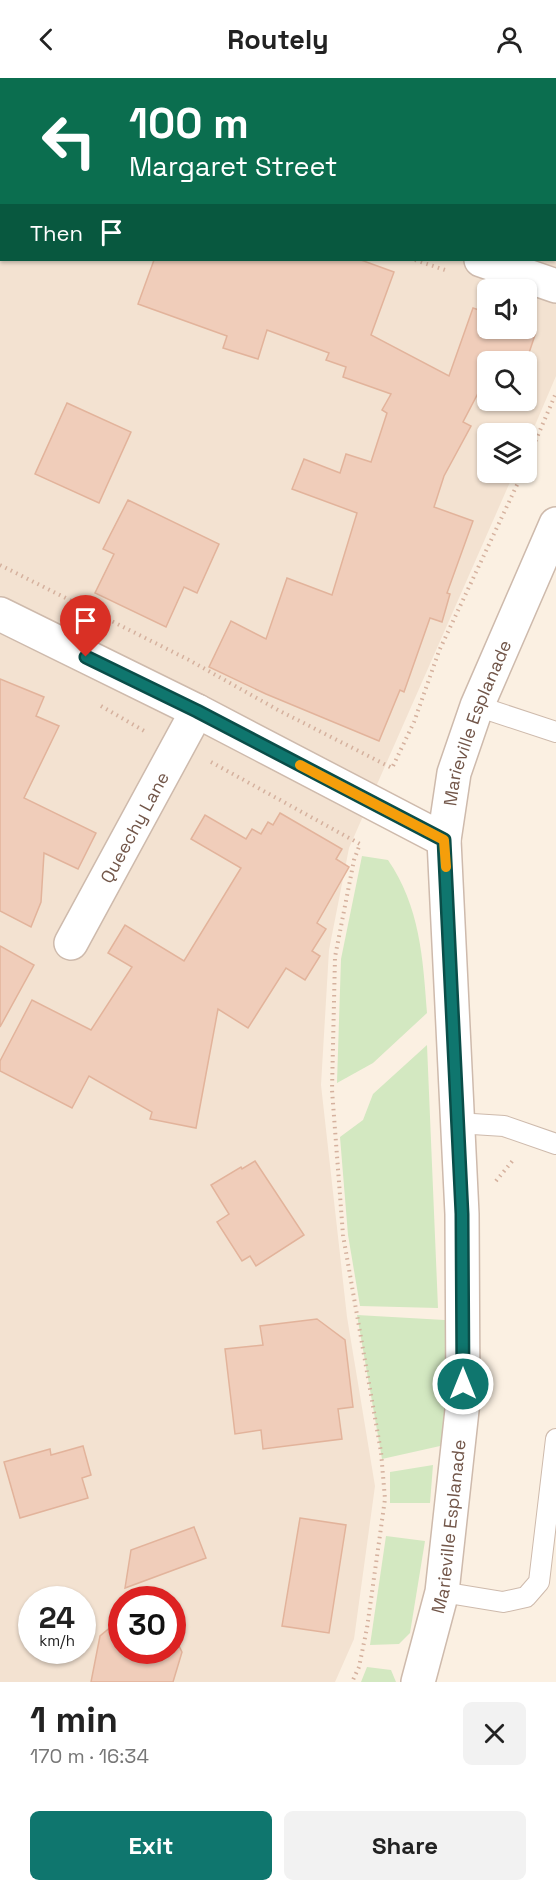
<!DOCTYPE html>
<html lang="en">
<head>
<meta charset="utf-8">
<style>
  body { margin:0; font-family:"Space Grotesk",sans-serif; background:#f2f2f2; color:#222; height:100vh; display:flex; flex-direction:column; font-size:22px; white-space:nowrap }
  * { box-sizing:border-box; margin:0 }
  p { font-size:20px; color:#767676 }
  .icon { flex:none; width:33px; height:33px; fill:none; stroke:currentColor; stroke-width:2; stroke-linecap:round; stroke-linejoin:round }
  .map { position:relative; height:1604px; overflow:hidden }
  .panel { display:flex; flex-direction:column; background:#fff; flex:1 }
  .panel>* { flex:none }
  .guide { position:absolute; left:0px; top:0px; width:556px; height:183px; box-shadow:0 2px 4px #0004; background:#0b6e4f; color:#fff; overflow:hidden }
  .fabs { position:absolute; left:477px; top:201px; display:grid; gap:12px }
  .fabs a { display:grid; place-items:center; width:60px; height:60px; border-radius:9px; background:#fff; box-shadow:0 2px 4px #0004; font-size:30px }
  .speed { position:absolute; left:18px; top:1508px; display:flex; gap:12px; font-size:30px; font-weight:700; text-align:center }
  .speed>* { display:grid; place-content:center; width:78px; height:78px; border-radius:50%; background:#fff; box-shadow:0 2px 4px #0004; line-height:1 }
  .speed small { font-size:15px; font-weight:400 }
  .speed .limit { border:9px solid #d22; background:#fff; color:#111 }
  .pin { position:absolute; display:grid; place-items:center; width:51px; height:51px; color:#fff; margin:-62px -26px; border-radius:50% 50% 50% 0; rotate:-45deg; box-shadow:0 0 6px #0007 }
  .pin .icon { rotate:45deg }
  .me { position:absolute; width:66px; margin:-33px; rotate:0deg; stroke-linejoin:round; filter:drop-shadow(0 0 4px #0008) }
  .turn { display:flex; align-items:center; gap:21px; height:126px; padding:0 30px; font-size:27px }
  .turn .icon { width:78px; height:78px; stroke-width:2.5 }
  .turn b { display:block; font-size:42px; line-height:51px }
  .then { display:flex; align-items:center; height:57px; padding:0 30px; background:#0003; gap:12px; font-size:22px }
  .round { display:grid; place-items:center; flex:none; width:63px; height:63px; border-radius:9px; background:#f2f2f2 }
  .headline { display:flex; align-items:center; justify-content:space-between; height:102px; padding:0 30px }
  h1 { font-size:36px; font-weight:800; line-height:45px }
  .primary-button { display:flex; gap:12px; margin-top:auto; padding:12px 30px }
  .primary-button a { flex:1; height:69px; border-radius:9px; background:#0f766e; color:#fff; font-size:24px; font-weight:800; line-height:69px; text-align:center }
  .primary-button a+a { background:#f2f2f2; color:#222 }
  header { display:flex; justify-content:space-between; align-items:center; height:78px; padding:0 30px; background:#fff; font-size:27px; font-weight:800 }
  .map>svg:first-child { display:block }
  .residential { fill:#f3e2d1; fill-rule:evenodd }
  .green { fill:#d3e8c1 }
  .building { fill:#f0cdba; stroke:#e2b39b; stroke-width:1.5 }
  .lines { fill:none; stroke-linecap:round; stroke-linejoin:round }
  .lane-casing { stroke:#cebaac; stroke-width:22 }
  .street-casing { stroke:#cebaac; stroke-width:36 }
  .path { stroke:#d5b19e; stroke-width:4; stroke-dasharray:1.5 4.5; stroke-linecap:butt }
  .lane { stroke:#fff; stroke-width:20 }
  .street { stroke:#fff; stroke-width:33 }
  .route-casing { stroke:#0a4d48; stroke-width:15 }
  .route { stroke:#0f766e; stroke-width:10 }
  .slow { stroke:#f59e0b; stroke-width:10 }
  .labels { text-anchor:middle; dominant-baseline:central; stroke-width:4.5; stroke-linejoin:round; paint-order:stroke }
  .street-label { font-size:18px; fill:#725649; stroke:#fff5e8 }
</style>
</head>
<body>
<header><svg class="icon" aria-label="back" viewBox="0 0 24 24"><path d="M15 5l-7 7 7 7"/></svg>Routely<svg class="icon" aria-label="person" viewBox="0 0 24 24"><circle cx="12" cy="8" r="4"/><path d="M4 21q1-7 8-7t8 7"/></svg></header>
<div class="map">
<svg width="556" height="1604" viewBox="0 0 556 1604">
  <rect width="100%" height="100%" fill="#fbf0e2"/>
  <!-- residential -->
  <path class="residential" d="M 0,0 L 556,0 L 556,298 L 527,366 L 526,356 L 488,356 L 488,394 L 514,395 L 349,770 L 329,872 L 321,1007 L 347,1239 L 375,1408 L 354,1561 L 335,1604 L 0,1604 ZM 2,2 L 555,2 L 555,182 L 2,182 ZM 488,212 L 526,212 L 526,250 L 488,250 ZM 488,284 L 526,284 L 526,322 L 488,322 ZM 32,1521 L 82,1521 L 82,1572 L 32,1572 ZM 122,1521 L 172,1521 L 172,1572 L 122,1572 Z"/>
  <!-- green -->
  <g class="green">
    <path d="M 362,778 L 388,782 C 420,829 423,880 427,935 L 373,985 L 337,1005 L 341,881 Z"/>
    <polygon points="427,967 438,1230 360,1228 348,1157 340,1059 363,1042 373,1016"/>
    <polygon points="357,1237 462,1243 458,1364 382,1381"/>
    <polygon points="433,1387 430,1425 390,1425 390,1394"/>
    <polygon points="386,1458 425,1463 410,1555 399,1566 370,1567"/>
    <polygon points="367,1589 391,1592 396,1604 361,1604"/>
  </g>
  <!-- building -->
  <g class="building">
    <polygon points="154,182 361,182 394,194 371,257 449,298 473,230 488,235 488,250 526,250 536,254 526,284 488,284 488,296 463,344 471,348 444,398 434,429 473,443 447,515 450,516 442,544 430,540 404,614 400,612 379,663 266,616 209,589 231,543 266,561 287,500 332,517 357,435 292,411 304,381 340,395 346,376 371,384 387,335 382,332 391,316 343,299 346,289 326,282 329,275 267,252 258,281 223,270 227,258 138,226"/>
    <polygon points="67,325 131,354 99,425 35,396"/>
    <polygon points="128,422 219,466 197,515 184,509 166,549 95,515 114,476 103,471"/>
    <polygon points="0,601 44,619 36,638 59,648 24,720 96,755 78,791 44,775 41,824 31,849 0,833"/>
    <polygon points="280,735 342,771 336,781 349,789 317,845 326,851 312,873 320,878 305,902 286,890 248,950 218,931 196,1050 150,1041 152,1034 89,998 72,1030 0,993 0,983 32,922 91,952 132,889 108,875 125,847 184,883 241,790 191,761 205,737 246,761 252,751 261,756 268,744 273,747"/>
    <polygon points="0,868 34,887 0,949"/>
    <polygon points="255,1083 304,1157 256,1188 250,1178 242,1183 217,1144 229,1136 211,1107 241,1089 242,1091"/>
    <polygon points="317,1241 345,1262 353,1329 338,1331 342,1361 263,1371 261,1352 235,1356 225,1271 263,1267 260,1248"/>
    <polygon points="83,1368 91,1397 82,1400 88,1420 20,1440 4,1384 50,1371 51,1377"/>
    <polygon points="300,1440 346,1447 329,1555 282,1548"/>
    <polygon points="194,1449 206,1480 125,1510 131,1472"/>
    <polygon points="122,1526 122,1572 172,1572 172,1548 183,1552 179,1568 182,1574 173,1604 91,1604 100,1558 118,1543"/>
  </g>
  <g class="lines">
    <!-- lane casing -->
    <g class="lane-casing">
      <g id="lane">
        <polyline points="477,628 556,654"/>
        <polyline points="457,1045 504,1048 556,1066"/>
        <polyline points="442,1514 503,1524 526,1519 539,1504 556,1361"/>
      </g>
    </g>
    <!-- street casing -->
    <g class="street-casing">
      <g id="street">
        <polyline points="8,2 9,0"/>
        <polyline points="481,182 556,208"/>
        <polyline points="0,536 197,633 444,762"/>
        <path id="s1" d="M 71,865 L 197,633"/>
        <path id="s2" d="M 418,1604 L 442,1514 L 463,1323 L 462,1136 L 444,762 L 454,695 L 477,628 L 556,446"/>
      </g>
    </g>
    <!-- path -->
    <g class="path">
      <polyline points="415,182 448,193"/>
      <polyline points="526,385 556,315"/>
      <polyline points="0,487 189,582 278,632 392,690 414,644 439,573 523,394"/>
      <polyline points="101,628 146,654"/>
      <polyline points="211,684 360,766 354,782 335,879 332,1012 343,1157 381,1374 385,1421 367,1550 359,1589 352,1604"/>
      <polyline points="496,1103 514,1081"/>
    </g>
    <!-- lane -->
    <use href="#lane" class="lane"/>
    <!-- street -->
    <use href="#street" class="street"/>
  </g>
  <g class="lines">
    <!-- route casing -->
    <g class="route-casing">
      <polyline id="route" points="86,579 197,633 444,762 462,1136 463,1306"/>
    </g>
    <!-- route -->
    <use href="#route" class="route"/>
    <!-- slow -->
    <polyline class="slow" points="300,687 444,762 446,789"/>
  </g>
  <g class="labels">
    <!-- street labels -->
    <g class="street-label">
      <text stroke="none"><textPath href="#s2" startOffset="969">Marieville Esplanade</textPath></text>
      <text stroke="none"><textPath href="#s1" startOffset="132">Queechy Lane</textPath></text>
      <text stroke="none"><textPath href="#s2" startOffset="159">Marieville Esplanade</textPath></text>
    </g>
  </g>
</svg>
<div class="fabs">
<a><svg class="icon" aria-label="sound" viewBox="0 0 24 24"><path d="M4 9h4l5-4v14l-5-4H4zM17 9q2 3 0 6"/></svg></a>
<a><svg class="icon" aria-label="search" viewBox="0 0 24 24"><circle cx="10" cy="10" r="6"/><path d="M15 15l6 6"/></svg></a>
<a><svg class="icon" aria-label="layers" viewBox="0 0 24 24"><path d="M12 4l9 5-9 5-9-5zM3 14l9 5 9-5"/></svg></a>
</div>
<div class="speed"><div>24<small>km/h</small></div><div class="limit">30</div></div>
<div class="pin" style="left:86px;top:579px;background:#d93025"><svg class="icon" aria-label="arrive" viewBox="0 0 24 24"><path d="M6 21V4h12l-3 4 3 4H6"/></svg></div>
<svg class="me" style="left:463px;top:1306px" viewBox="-20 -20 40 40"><circle r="17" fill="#0f766e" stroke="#fff" stroke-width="3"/><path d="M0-11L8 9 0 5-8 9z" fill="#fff"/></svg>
<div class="guide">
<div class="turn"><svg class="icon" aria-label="left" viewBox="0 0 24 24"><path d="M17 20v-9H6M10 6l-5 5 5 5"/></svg><div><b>100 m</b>Margaret Street</div></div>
<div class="then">Then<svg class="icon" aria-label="arrive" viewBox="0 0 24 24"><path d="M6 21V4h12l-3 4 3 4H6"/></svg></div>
</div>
</div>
<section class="panel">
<div class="headline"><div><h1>1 min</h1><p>170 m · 16:34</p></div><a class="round"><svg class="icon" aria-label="close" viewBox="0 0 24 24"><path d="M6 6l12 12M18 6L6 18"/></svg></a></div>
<div class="primary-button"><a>Exit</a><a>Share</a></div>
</section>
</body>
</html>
